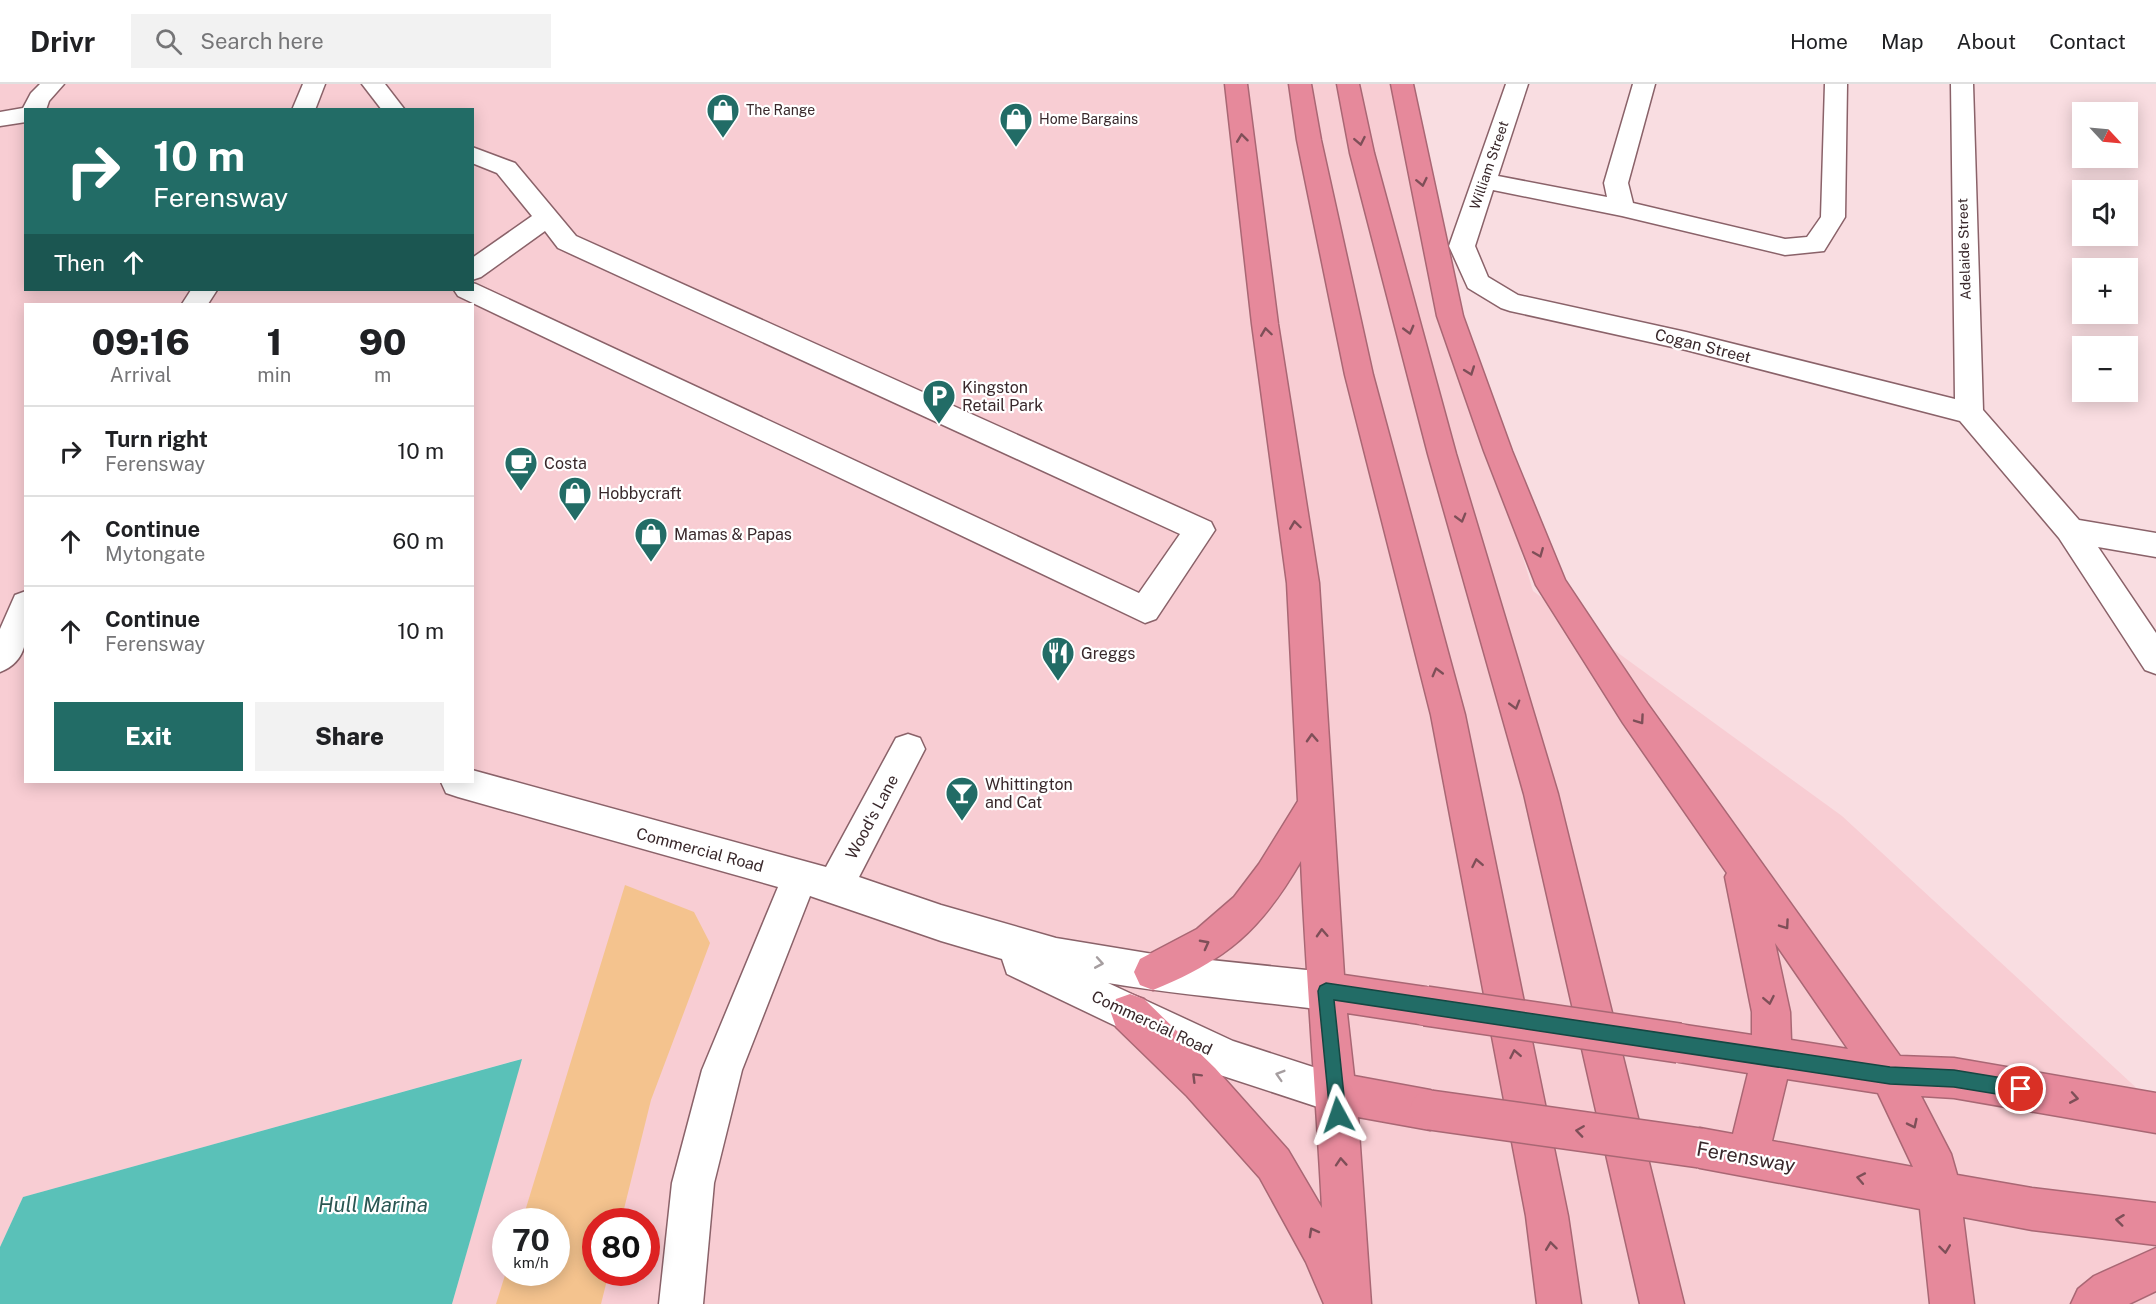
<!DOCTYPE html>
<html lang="en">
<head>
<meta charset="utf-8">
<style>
  body { margin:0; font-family:"Public Sans",sans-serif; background:#f2f2f2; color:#202124; height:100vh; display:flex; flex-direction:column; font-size:22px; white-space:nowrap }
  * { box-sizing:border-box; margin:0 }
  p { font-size:20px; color:#757577 }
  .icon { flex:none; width:33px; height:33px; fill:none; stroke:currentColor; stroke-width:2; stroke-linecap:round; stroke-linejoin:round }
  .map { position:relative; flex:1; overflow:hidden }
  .side { position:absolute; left:24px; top:219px; width:450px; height:480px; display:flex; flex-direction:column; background:#fff; border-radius:0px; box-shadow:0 3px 15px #0003 }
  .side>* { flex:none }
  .guide { position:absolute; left:24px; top:24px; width:450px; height:183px; border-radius:0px; box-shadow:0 3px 15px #0003; background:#226c66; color:#fff; overflow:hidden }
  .needle { width:39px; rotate:116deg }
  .controls { position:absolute; left:2072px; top:18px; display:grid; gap:12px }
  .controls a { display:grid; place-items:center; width:66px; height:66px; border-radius:0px; background:#fff; box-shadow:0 3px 15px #0003; font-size:30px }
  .speed { position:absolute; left:492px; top:1124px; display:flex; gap:12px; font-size:30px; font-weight:700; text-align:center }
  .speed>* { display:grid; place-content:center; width:78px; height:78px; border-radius:50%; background:#fff; box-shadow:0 3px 15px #0003; line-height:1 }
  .speed small { font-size:15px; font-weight:400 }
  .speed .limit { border:9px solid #d22; background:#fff; color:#111 }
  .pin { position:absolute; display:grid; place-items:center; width:51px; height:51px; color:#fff; margin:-26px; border:3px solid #fff; border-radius:50%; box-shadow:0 2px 6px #0007 }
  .me { position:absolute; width:66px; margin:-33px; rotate:355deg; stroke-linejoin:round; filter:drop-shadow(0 0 4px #0008) }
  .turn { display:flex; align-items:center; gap:21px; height:126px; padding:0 30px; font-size:27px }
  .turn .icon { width:78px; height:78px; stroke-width:2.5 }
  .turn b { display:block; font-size:42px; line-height:51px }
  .then { display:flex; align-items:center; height:57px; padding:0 30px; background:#0003; gap:12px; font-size:22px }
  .eta { display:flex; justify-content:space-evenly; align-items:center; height:102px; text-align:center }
  .eta b { font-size:36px; font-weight:800; line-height:42px }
  .action { display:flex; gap:12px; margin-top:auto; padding:12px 30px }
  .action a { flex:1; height:69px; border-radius:0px; background:#226c66; color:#fff; font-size:24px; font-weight:800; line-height:69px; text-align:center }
  .action a+a { background:#f2f2f2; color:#202124 }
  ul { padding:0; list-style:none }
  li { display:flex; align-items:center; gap:18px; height:90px; padding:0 30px; border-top:2px solid #e0e0e0 }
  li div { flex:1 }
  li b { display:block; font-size:22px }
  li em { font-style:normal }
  header { display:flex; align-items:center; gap:36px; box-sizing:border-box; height:84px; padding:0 30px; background:#fff; border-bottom:2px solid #e0e0e0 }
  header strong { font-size:28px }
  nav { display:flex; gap:33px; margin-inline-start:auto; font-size:21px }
  .search { width:420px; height:54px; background:#f2f2f2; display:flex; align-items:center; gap:15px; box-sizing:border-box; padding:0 21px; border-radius:0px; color:#757577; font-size:22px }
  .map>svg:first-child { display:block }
  .built { fill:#f8cdd3; fill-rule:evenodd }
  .green { fill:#f4c38e }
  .water { fill:#5ac1b8 }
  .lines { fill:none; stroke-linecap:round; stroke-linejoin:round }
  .minor-casing { stroke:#8a6269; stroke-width:3 }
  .highway-casing { stroke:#a96774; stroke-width:3 }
  .minor { fill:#fff; fill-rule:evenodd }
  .highway { fill:#e6899b; fill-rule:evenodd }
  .highway-bridge-casing { stroke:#a96774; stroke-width:42; stroke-linecap:butt }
  .highway-bridge { stroke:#e6899b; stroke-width:39 }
  .oneway { stroke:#7e4f58 }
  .oneway2 { stroke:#a69ea0 }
  .route { fill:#226c66; stroke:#164642; stroke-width:1.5 }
  .labels { text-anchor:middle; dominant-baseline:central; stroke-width:4.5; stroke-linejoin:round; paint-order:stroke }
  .far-poi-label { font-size:14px; fill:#39282b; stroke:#fff; text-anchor:start }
  .far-street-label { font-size:14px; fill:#39282b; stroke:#fff }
  .street-label { font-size:16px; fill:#39282b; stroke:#fff }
  .poi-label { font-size:16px; fill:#39282b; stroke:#fff; text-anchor:start }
  .near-street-label { font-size:20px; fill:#39282b; stroke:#fff }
  .near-water-label { font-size:21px; font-style:italic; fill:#2a5753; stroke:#fff }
</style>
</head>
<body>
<header>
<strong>Drivr</strong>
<div class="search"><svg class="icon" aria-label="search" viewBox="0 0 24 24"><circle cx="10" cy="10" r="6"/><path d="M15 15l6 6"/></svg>Search here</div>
<nav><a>Home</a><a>Map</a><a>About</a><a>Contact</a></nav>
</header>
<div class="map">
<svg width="2156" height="1220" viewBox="0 0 2156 1220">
  <rect width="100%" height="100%" fill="#f9dde1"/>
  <!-- built -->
  <path class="built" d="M 0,0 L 1399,0 L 1428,157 L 1533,507 L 1842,732 L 2156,1022 L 2156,1220 L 452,1220 L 521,975 L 23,1113 L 0,1163 ZM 26,26 L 472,26 L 472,206 L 26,206 ZM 26,220 L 472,220 L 472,698 L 26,698 ZM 506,1137 L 556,1137 L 556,1188 L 506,1188 ZM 596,1137 L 646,1137 L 646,1188 L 596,1188 Z"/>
  <!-- green -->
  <polygon class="green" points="625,801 694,828 710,859 651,1016 621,1137 596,1137 596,1188 609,1188 601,1220 496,1220 506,1188 556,1188 556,1137 522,1137"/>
  <!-- water -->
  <polygon class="water" points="522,975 452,1220 0,1220 0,1163 23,1113"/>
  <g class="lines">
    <!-- minor casing -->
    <g class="minor-casing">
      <g id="minor">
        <polygon points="40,0 64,0 49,17 46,26 26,26 26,38 0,42 0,28 23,24 31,9"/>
        <polygon points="303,0 325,0 315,26 292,26"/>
        <polygon points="362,0 385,0 405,26 382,26"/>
        <polygon points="1506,0 1528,0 1498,92 1607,113 1604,99 1633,0 1655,0 1628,99 1633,119 1785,155 1807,153 1821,133 1825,0 1847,0 1845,133 1824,167 1785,171 1622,132 1493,106 1475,162 1488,193 1518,211 1686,248 1955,315 1951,0 1973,0 1983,326 2079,436 2156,449 2156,473 2098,463 2156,549 2156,590 2145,586 2059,454 1960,337 1686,266 1510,227 1501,224 1468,204 1449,162"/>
        <polygon points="472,63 515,79 576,152 1211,438 1215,446 1156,535 1145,539 458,212 454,206 472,206 472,199 476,200 1139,509 1180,450 558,164 545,147 481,193 472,196 472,174 532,132 497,89 472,79"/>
        <polygon points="191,206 217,206 208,220 182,220"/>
        <path d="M 26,507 C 26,538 35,575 0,588 L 0,545 L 15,511 Z"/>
        <path d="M 908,650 L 920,654 L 925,665 L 859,793 L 941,821 L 1056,854 L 1153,870 L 1326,888 L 1339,894 L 1345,907 L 1339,920 L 1326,926 C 1254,917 1180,911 1108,899 L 1233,957 L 1350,995 L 1356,1009 L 1350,1023 L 1336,1029 L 1214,989 L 1007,890 L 1002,875 L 941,857 L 810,812 L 742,986 L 714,1099 L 703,1220 L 659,1220 L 672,1099 L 702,986 L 778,803 L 458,713 L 446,709 L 441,698 L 472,698 L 472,686 L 826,783 L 896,654 Z"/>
      </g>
    </g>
    <!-- highway casing -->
    <g class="highway-casing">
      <g id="highway">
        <path d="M 1225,0 L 1247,0 L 1278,240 L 1319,499 L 1344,891 L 1426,903 L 1440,909 L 1445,922 L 1440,935 L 1426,941 L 1347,929 L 1354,992 L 1430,1006 L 1444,1012 L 1450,1026 L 1444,1040 L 1430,1046 L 1358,1033 L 1371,1220 L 1324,1220 L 1306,1178 L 1260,1094 L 1187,1012 L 1116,943 L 1111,929 L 1116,915 L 1130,910 L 1144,915 L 1215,984 L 1288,1066 L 1322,1124 C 1316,1008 1306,893 1301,777 C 1261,846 1227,876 1153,906 L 1140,901 L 1134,888 L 1140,875 L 1197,845 L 1234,813 L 1259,780 L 1298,717 L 1287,499 L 1252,240 Z"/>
        <polygon points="1289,0 1311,0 1321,56 1373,291 1465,631 1568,1132 1581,1220 1537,1220 1526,1132 1431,631 1345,291 1297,56"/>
        <polygon points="1337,0 1359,0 1374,69 1456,370 1558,710 1684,1220 1640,1220 1524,710 1428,370 1350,69"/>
        <path d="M 1391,0 L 1413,0 L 1463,232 L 1512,367 L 1565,496 L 1647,619 L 1900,972 L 1954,974 L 2156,1009 L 2156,1049 L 1954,1014 L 1921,1012 L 1951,1070 L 1957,1091 L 2032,1104 L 2156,1119 L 2156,1161 L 2032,1146 L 1963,1133 L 1974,1220 L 1930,1220 L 1920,1125 L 1700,1084 L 1686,1078 L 1680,1064 L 1686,1050 L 1700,1044 L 1733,1050 L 1748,989 L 1679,978 L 1665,973 L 1660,959 L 1665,945 L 1679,940 L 1752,951 L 1752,928 L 1725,793 L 1727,789 L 1623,639 L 1536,501 L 1484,367 L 1437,232 ZM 1775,859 L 1848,965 L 1791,956 L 1790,928 ZM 1787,995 L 1878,1009 L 1913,1083 L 1772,1057 Z"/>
        <polygon points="2156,1164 2156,1207 2129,1220 2071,1220 2078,1205 2094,1192"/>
      </g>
    </g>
    <!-- minor -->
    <use href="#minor" class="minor"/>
    <!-- highway -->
    <use href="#highway" class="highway"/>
    <!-- highway-bridge casing -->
    <g class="highway-bridge-casing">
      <g id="highway-bridge">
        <polyline points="1426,922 1679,959"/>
        <polyline points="1430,1026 1700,1064"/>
      </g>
    </g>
    <!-- highway-bridge -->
    <use href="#highway-bridge" class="highway-bridge"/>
  </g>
  <!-- one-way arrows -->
  <defs><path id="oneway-chevron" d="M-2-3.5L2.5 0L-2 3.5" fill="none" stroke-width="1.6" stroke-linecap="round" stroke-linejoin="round" transform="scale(1.5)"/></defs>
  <g class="oneway">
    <use href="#oneway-chevron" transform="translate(1242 54) rotate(-97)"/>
    <use href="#oneway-chevron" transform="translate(1360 57) rotate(79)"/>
    <use href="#oneway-chevron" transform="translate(1422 98) rotate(78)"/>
    <use href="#oneway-chevron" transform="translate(1409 246) rotate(75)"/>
    <use href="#oneway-chevron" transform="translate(1266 248) rotate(-98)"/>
    <use href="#oneway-chevron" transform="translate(1470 287) rotate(70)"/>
    <use href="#oneway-chevron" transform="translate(1461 434) rotate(74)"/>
    <use href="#oneway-chevron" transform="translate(1295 441) rotate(-98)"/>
    <use href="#oneway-chevron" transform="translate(1539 469) rotate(68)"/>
    <use href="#oneway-chevron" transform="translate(1437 588) rotate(-105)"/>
    <use href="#oneway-chevron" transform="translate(1515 621) rotate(74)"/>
    <use href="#oneway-chevron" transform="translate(1640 636) rotate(55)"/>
    <use href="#oneway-chevron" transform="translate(1312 654) rotate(-93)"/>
    <use href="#oneway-chevron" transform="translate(1477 779) rotate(-101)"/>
    <use href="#oneway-chevron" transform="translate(1785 841) rotate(55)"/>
    <use href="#oneway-chevron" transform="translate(1322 849) rotate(-93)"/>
    <use href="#oneway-chevron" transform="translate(1205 860) rotate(-28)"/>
    <use href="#oneway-chevron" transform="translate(1769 916) rotate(79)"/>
    <use href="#oneway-chevron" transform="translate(1515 970) rotate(-101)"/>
    <use href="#oneway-chevron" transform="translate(1196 993) rotate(-135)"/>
    <use href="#oneway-chevron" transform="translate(2074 1014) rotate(10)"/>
    <use href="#oneway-chevron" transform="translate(1913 1040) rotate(64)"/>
    <use href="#oneway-chevron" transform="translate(1580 1047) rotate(-172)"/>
    <use href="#oneway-chevron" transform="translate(1341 1078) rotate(-94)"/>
    <use href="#oneway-chevron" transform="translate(1861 1094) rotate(-169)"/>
    <use href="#oneway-chevron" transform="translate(2120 1136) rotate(-173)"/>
    <use href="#oneway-chevron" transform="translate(1313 1148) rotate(-119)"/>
    <use href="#oneway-chevron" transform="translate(1551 1162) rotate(-97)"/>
    <use href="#oneway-chevron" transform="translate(1945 1165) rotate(83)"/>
  </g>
  <g class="oneway2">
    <use href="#oneway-chevron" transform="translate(1099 879) rotate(10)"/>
    <use href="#oneway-chevron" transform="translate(1280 991) rotate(-163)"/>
  </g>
  <!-- route -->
  <polygon class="route" points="1326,899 1890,983 1954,986 2021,997 2027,999 2030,1005 2027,1011 2021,1014 1954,1003 1890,1000 1334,916 1346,1031 1344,1037 1338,1040 1332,1037 1330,1031 1318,907 1320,902"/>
  <!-- icons -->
  <defs>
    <g id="shop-pin" transform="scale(1.725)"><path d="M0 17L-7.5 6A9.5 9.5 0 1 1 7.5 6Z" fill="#226c66" stroke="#fff"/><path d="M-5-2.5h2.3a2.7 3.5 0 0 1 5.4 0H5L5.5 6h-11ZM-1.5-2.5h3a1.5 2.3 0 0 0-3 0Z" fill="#fff"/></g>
    <g id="parking-pin" transform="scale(1.725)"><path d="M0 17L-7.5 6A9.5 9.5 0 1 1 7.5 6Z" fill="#226c66" stroke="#fff"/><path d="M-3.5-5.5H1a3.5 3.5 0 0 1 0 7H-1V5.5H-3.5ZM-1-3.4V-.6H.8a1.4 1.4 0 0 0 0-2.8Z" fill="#fff"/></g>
    <g id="cafe-pin" transform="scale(1.725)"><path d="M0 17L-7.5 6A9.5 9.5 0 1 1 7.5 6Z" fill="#226c66" stroke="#fff"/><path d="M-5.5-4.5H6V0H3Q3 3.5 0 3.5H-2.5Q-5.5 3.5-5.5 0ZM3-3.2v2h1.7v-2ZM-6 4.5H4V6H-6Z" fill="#fff"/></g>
    <g id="restaurant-pin" transform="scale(1.725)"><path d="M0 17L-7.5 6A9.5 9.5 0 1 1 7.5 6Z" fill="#226c66" stroke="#fff"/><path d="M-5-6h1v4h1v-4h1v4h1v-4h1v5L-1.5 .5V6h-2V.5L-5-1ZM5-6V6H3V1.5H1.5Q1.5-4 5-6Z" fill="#fff"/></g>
    <g id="bar-pin" transform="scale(1.725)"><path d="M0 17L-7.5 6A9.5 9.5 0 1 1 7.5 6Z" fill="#226c66" stroke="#fff"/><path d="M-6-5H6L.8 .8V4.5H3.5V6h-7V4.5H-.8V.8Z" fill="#fff"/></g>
  </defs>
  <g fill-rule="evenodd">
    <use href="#shop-pin" x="723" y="26"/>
    <use href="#shop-pin" x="1016" y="35"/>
    <use href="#parking-pin" x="939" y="312"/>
    <use href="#cafe-pin" x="521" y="379"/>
    <use href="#shop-pin" x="575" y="409"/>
    <use href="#shop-pin" x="651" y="450"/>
    <use href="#restaurant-pin" x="1058" y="569"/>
    <use href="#bar-pin" x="962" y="709"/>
  </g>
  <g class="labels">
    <!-- far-poi labels -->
    <g class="far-poi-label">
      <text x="746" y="26">The Range</text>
      <text x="1039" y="35">Home Bargains</text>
    </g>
    <!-- far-street labels -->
    <g class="far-street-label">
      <text transform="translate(1489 81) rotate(-71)">William Street</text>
      <text transform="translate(1964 165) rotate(-92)">Adelaide Street</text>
    </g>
    <!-- street labels -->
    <g class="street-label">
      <text transform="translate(1703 262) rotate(14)">Cogan Street</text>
      <text transform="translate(872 733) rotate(-62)">Wood's Lane</text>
      <text transform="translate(700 766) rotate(15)">Commercial Road</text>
      <text transform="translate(1152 939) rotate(25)">Commercial Road</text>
    </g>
    <!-- poi labels -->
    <g class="poi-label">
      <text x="962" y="303">Kingston<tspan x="962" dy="18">Retail Park</tspan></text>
      <text x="544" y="379">Costa</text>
      <text x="598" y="409">Hobbycraft</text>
      <text x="674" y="450">Mamas &amp; Papas</text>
      <text x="1081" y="569">Greggs</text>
      <text x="985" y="700">Whittington<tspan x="985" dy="18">and Cat</tspan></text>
    </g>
    <!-- near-street labels -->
    <g class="near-street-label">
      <text transform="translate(1746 1073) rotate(10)">Ferensway</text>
    </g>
    <!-- near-water labels -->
    <g class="near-water-label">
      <text x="373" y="1120">Hull Marina</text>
    </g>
  </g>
</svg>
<div class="controls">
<a><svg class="needle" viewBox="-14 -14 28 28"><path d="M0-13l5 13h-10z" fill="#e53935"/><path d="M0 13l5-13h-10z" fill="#757577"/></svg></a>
<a><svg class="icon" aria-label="sound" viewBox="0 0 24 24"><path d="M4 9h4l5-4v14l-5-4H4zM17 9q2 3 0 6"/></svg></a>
<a>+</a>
<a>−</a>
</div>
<div class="speed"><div>70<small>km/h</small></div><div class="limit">80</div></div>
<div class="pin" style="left:2021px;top:1005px;background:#d93025"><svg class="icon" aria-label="arrive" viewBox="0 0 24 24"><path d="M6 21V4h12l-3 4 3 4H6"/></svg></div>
<svg class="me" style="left:1338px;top:1031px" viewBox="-20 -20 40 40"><path d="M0-17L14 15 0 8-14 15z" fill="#226c66" stroke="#fff" stroke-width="4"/></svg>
<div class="guide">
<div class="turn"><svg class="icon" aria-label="right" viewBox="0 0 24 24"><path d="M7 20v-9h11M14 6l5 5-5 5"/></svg><div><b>10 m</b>Ferensway</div></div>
<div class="then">Then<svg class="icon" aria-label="ahead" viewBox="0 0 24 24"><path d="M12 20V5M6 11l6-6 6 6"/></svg></div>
</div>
<section class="side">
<div class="eta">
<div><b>09:16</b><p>Arrival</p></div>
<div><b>1</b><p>min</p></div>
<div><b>90</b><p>m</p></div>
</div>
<ul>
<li><svg class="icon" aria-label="right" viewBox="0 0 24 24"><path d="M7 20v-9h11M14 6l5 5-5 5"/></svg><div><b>Turn right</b><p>Ferensway</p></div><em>10 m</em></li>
<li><svg class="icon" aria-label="ahead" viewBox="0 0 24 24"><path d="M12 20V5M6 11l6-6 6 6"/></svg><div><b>Continue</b><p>Mytongate</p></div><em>60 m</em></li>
<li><svg class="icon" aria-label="ahead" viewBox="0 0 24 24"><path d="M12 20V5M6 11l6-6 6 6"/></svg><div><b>Continue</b><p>Ferensway</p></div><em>10 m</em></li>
</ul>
<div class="action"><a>Exit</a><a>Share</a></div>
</section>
</div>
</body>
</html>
